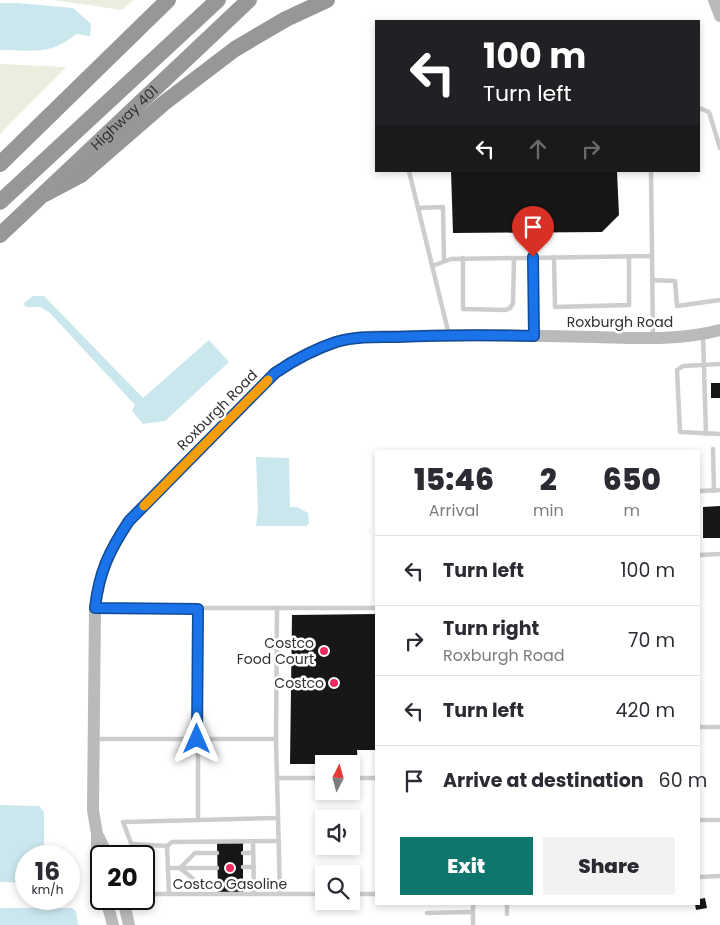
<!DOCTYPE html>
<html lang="en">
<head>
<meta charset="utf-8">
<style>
  body { margin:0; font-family:Poppins,sans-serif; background:#f2f2f3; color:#2b2b33; height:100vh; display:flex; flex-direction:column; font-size:19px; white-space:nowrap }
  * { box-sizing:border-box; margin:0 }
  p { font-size:16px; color:#7c7c81 }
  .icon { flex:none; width:28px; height:28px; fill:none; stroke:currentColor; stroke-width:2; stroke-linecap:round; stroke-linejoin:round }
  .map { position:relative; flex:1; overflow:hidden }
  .panel { position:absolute; left:375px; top:450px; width:325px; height:455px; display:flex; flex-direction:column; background:#fff; border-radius:0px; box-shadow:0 2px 8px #0003 }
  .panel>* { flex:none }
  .top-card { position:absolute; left:375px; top:20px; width:325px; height:152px; border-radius:0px; box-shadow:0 2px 8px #0003; background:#202124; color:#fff; overflow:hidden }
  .needle { width:32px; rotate:6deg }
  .fabs { position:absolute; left:315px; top:755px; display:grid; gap:10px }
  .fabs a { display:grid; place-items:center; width:45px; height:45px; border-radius:0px; background:#fff; box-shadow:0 2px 8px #0003; font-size:25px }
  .speed { position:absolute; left:15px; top:845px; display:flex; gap:10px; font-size:25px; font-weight:700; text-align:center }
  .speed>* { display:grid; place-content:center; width:65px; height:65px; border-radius:50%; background:#fff; box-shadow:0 2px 8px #0003; line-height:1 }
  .speed small { font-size:12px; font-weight:400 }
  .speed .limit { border:2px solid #111; border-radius:8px; background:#fff; color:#111 }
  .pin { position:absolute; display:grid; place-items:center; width:42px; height:42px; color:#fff; margin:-51px -21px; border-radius:50% 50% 50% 0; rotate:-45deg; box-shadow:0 0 5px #0007 }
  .pin .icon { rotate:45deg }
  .me { position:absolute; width:55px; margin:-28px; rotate:0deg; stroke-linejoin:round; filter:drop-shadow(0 0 4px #0008) }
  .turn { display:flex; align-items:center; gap:18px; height:105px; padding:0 25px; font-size:22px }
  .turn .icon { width:65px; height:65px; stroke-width:2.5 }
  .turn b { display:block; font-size:35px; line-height:42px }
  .lanes { display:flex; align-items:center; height:48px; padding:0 25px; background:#0003; justify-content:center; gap:25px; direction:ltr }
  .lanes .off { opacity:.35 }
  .eta { display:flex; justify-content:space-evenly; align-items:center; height:85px; text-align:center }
  .eta b { font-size:30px; font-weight:800; line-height:35px }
  .button { display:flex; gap:10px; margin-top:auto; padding:10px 25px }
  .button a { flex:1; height:58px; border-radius:0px; background:#0f766e; color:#fff; font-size:20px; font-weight:800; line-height:58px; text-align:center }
  .button a+a { background:#f2f2f3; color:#2b2b33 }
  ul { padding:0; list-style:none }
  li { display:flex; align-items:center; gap:15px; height:70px; padding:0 25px; border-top:1px solid #e1e1e2 }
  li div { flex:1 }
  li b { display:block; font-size:19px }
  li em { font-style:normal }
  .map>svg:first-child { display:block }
  .green { fill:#eaeede }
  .water { fill:#cae7ee }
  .building { fill:#171717 }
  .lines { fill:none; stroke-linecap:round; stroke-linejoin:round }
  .lane { stroke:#cdcdcd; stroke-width:4.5 }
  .secondary { stroke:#bababa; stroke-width:12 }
  .highway { stroke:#979797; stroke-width:16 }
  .route-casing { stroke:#114b97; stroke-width:12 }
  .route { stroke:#1a73e8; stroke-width:9 }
  .slow { stroke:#f59e0b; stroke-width:9 }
  .poi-dot { fill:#ee2c62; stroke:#fff; stroke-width:2 }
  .labels { text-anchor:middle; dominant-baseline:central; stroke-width:5; stroke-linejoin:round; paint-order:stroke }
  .street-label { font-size:14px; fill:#303030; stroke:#fff }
  .poi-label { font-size:14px; fill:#303030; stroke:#fff; text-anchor:end }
</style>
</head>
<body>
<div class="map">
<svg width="720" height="925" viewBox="0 0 720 925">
  <rect width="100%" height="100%" fill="#fff"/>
  <!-- green -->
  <g class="green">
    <polygon points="54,0 133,0 122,10"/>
    <polygon points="0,64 66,67 0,134"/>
  </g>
  <!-- water -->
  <g class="water">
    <path d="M 0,3 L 18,3 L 73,8 L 91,24 L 90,36 L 76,34 C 51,56 30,50 0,50 Z"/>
    <polygon points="33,296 44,296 143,398 209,340 229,362 165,421 143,424 132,411 135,405 50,313 40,307 26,307 23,304"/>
    <polygon points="256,457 289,458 290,507 297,507 308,513 309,523 306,526 256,526 258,511"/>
    <polygon points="0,805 39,806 44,812 44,856 26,856 26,883 0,882"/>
    <polygon points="0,908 72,908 76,911 78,925 0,925"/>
  </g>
  <!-- building -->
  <g class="building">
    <polygon points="451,171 617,171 619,215 602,232 453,233"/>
    <rect x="711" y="383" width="9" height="15"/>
    <polygon points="720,506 720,538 703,538 703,507"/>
    <polygon points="376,614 376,750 357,750 358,764 290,764 292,615"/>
    <polygon points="217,842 243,842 243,893 218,893"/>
    <polygon points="705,898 707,908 696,910 695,904 699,904 699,899"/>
  </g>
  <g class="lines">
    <!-- lane -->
    <g class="lane">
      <polyline points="699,108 709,112 720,148"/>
      <polyline points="409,171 449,335"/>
      <polyline points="651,171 653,337"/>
      <polyline points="418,208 443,207 444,261"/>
      <polyline points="533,257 534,334"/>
      <polyline points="554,257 555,307 629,305 629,256"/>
      <polyline points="463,258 463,309 506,310 510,308 513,303 514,258"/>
      <polyline points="432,266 451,259 652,256"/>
      <polyline points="652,280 675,281 677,306 720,300"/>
      <polyline points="703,336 706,434"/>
      <polyline points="720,364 683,366 677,370 680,432 720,434"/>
      <polyline points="713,449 714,491"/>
      <polyline points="699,491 720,490"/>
      <polyline points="699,555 720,554"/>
      <polyline points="96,608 376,608"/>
      <polyline points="277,608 276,739 280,894"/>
      <polyline points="198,609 198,819"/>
      <polyline points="699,727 720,727"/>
      <polyline points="95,739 276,739"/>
      <polyline points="277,778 324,778"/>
      <polyline points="351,778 376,778"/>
      <polyline points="699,820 720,820"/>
      <polyline points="253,841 254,894"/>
      <polyline points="132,844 167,846 172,842 279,841"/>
      <polyline points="167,846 169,894"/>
      <polyline points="217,853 195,853 180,868 197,882 218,882"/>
      <polyline points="243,853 253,853"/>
      <polyline points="136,856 123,822 278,818"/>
      <polyline points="243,867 254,867"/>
      <polyline points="168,868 217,868"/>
      <polyline points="144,876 151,894 324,894"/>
      <polyline points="699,877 720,876"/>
      <polyline points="243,882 254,882"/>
      <polyline points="351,894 376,894"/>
      <polyline points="473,904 473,925"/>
      <polyline points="507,904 507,914"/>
      <polyline points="427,913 473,912"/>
    </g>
    <!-- secondary -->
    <g class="secondary">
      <polyline points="714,0 720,16"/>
      <polyline points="98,836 108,856"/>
      <path d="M 101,882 L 97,866 L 97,834 L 93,810 L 95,608 C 99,573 110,550 129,521 L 275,373 C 294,360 315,349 336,342 C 361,334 390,337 416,336 C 475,334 535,336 595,337 C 637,338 679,341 720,330"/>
      <polyline points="106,899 113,925"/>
      <polyline points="123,899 129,925"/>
    </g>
    <!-- highway -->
    <g class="highway">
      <polyline points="0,164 168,0"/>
      <polyline points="45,194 81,175 164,103 235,49 286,19 327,0"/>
      <polyline points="0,202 218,0"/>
      <path id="s1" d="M 0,235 L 249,0"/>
    </g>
  </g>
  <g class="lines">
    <!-- route casing -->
    <g class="route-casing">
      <path id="route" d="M 197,739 L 198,609 L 95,608 C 99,572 109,551 129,521 L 275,373 C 294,360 315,349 336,342 C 356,336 377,337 397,337 C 442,335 488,335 534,336 L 533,257"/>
    </g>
    <!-- route -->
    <use href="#route" class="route"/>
    <!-- slow -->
    <polyline class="slow" points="144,506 268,380"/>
  </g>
  <!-- markers -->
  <g class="poi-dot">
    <circle cx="324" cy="651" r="5"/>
    <circle cx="334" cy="683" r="5"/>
    <circle cx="230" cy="868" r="5"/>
  </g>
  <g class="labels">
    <!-- street labels -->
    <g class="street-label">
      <text stroke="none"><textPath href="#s1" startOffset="171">Highway 401</textPath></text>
      <text x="620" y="322">Roxburgh Road</text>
      <text transform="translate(217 410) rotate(-45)">Roxburgh Road</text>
    </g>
    <!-- poi labels -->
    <g class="poi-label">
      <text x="314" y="643">Costco<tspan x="314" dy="16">Food Court</tspan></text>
      <text x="324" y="683">Costco</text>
      <text x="230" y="884" text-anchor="middle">Costco Gasoline</text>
    </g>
  </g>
</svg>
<div class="fabs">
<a><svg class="needle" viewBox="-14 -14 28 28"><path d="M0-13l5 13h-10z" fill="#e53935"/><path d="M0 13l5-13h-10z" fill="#7c7c81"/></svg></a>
<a><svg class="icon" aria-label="sound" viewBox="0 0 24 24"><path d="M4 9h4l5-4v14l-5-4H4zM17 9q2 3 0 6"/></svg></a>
<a><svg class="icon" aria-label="search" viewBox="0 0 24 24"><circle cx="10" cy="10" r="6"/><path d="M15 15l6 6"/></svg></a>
</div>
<div class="speed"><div>16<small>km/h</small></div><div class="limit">20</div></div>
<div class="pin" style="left:533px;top:257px;background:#d93025"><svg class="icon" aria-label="arrive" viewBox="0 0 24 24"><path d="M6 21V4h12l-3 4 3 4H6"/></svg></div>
<svg class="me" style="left:197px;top:739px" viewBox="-20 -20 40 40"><path d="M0-17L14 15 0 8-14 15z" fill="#1a73e8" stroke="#fff" stroke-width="4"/></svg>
<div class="top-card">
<div class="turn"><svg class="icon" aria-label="left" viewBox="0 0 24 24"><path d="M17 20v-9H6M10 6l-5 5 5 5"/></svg><div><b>100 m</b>Turn left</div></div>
<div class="lanes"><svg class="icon" aria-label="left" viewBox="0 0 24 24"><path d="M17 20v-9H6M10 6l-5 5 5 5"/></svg><svg class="icon off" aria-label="ahead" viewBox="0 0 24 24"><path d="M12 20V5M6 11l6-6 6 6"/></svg><svg class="icon off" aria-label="right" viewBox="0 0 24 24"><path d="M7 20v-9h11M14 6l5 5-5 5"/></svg></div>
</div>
<section class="panel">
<div class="eta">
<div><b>15:46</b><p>Arrival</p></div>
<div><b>2</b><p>min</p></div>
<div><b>650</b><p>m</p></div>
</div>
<ul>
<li><svg class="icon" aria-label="left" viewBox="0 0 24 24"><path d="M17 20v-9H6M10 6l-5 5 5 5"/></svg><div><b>Turn left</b></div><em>100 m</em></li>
<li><svg class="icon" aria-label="right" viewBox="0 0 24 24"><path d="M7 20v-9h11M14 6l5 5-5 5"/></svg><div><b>Turn right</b><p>Roxburgh Road</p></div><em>70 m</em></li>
<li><svg class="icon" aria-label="left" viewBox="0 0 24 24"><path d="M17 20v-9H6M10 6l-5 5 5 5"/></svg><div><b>Turn left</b></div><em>420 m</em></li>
<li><svg class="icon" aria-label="arrive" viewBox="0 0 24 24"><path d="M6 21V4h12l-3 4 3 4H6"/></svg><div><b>Arrive at destination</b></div><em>60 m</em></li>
</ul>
<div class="button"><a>Exit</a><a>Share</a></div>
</section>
</div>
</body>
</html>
